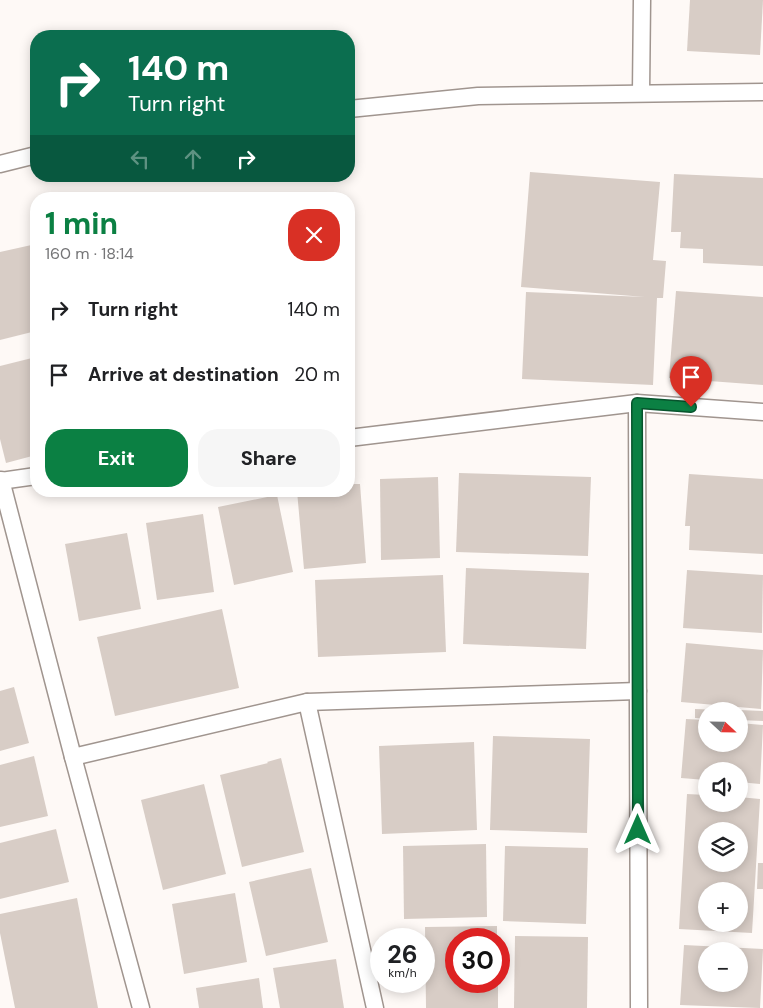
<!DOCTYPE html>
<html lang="en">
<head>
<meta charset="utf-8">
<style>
  body { margin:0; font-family:"DM Sans",sans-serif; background:#f6f6f6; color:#202124; height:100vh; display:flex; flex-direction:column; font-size:19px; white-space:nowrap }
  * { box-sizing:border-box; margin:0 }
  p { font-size:16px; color:#757577 }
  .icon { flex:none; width:28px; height:28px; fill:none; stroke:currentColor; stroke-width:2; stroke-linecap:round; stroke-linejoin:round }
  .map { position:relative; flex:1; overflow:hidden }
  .side { position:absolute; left:30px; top:192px; width:325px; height:305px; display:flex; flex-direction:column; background:#fff; border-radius:20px; box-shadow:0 2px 12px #0003 }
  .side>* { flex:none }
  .hud { position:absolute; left:30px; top:30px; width:325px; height:152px; border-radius:20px; box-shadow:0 2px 12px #0003; background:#0b6e4f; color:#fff; overflow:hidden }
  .needle { width:32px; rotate:112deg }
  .controls { position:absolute; left:698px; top:702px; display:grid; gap:10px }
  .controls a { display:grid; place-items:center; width:50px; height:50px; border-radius:50%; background:#fff; box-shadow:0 2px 12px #0003; font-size:25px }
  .speed { position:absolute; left:370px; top:928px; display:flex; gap:10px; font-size:25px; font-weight:700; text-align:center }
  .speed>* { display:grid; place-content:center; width:65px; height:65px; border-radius:50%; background:#fff; box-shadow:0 2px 12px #0003; line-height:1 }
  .speed small { font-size:12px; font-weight:400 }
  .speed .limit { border:8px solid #d22; background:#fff; color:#111 }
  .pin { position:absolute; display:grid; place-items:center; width:42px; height:42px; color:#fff; margin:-51px -21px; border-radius:50% 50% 50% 0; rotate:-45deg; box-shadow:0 0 5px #0007 }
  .pin .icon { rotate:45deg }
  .me { position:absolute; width:55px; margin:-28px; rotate:0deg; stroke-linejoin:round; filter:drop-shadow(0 0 4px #0008) }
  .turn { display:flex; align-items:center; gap:18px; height:105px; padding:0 15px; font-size:22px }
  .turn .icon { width:65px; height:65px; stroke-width:2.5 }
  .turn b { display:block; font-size:35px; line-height:42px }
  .lanes { display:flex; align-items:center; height:48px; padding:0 15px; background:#0003; justify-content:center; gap:25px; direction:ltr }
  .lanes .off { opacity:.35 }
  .round { display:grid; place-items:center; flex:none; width:52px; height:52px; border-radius:20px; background:#f6f6f6 }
  .summary { display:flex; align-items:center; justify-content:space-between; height:85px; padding:0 15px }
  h1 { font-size:30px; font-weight:700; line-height:38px; color:#0b8043 }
  .action { display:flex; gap:10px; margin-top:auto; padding:10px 15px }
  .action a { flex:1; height:58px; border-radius:20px; background:#0b8043; color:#fff; font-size:20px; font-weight:700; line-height:58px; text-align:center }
  .action a+a { background:#f6f6f6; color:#202124 }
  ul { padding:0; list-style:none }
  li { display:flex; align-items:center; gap:15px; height:65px; padding:0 15px }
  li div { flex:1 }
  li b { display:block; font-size:19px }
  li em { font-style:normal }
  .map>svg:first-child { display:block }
  .building { fill:#d8cdc6; fill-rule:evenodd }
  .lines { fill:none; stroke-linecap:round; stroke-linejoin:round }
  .street-casing { stroke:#a0958f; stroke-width:19 }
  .street { stroke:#fff; stroke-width:16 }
  .route-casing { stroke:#07532c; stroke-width:12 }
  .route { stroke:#0b8043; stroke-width:9 }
</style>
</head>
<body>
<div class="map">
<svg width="763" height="1008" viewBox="0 0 763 1008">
  <rect width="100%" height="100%" fill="#fef9f6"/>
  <!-- building -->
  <g class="building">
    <polygon points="690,0 763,0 760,55 687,51"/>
    <polygon points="530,172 660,182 653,260 666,261 663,298 657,298 653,385 522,379 526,292 645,297 521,287"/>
    <polygon points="674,174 763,178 763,266 703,263 703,249 680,248 681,232 671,232"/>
    <polygon points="36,244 36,331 0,340 0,252"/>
    <polygon points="676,291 763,297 763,385 669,378"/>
    <polygon points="36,357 36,455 6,463 0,439 0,366"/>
    <polygon points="459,473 591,477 588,556 456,552"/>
    <polygon points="689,474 763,479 763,554 689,550 690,526 685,526"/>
    <polygon points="438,477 440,558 381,560 380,479"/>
    <polygon points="349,484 360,484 366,563 304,569 297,491 349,491"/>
    <polygon points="277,495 293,572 234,585 218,507"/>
    <polygon points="203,514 214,592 157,600 146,523"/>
    <polygon points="127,533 141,609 79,621 65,544"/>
    <polygon points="466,568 589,573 586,649 463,644"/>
    <polygon points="687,570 763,575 762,633 683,628"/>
    <polygon points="443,575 446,652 318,657 315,580"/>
    <polygon points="222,609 239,688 115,716 97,637"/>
    <polygon points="686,643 763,650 761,709 681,702"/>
    <polygon points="14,687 29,743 0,751 0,691"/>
    <polygon points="695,709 722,710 722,711 706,711 706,719 695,718"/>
    <polygon points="739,710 763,711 763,721 739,720"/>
    <polygon points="686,719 706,720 706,744 739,744 739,723 763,725 760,784 739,782 739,771 706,771 706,780 681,778"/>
    <polygon points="493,736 590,739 587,833 490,830"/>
    <polygon points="474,742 477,830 382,834 379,746"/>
    <polygon points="34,756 48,816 0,827 0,765"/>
    <polygon points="281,758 304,852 242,867 220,775 268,763 267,762"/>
    <polygon points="204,784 226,874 163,890 141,800"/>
    <path d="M 687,794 L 706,795 L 706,804 L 739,804 L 739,797 L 760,799 L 752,933 L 679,929 ZM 706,831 L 739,831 L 739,864 L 706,864 ZM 706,891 L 739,891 L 739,924 L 706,924 Z"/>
    <polygon points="56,829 69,882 0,899 0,843"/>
    <polygon points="486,844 487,917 404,919 403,846"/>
    <polygon points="505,846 588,848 586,924 503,921"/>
    <polygon points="758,863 763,863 763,889 757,889"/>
    <polygon points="311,868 328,942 266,956 249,882"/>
    <polygon points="235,893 247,962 184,974 172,904"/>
    <polygon points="77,898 98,1008 15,1008 0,933 0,914"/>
    <polygon points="497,926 497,939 456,939 456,981 498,981 498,1008 426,1008 425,927"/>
    <polygon points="515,936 588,937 587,1008 514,1008"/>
    <path d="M 684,945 L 763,949 L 760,1008 L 680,1005 ZM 706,951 L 739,951 L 739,984 L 706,984 Z"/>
    <polygon points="336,959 344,1008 280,1008 273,968"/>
    <polygon points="259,978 263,1008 199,1008 196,988"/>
  </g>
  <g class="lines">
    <!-- street casing -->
    <g class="street-casing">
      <g id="street">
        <polyline points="641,93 642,0"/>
        <polyline points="349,109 478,96 763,92"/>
        <polyline points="0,164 36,155"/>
        <polyline points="637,403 639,1008"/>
        <polyline points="349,438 637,403 763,412"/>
        <polyline points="1,480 73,757 141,1008"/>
        <polyline points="0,481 36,476"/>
        <polyline points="307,702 375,1008"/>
        <polyline points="73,757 307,702 638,691"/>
      </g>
    </g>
    <!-- street -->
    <use href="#street" class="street"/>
  </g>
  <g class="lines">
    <!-- route casing -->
    <g class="route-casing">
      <polyline id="route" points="638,830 637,403 691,407"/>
    </g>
    <!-- route -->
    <use href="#route" class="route"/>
  </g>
</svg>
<div class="controls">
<a><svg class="needle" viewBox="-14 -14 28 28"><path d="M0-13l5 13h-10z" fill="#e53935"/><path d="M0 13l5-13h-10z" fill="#757577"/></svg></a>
<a><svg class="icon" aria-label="sound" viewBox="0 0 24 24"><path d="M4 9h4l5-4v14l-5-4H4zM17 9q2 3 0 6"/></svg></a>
<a><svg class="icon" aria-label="layers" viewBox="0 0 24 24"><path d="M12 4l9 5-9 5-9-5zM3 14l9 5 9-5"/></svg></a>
<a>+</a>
<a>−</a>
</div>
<div class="speed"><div>26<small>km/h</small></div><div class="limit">30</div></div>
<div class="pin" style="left:691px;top:407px;background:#d93025"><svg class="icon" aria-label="arrive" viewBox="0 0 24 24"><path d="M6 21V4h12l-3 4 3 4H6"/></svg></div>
<svg class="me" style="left:638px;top:830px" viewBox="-20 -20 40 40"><path d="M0-17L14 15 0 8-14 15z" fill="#0b8043" stroke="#fff" stroke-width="4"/></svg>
<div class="hud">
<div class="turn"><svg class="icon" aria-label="right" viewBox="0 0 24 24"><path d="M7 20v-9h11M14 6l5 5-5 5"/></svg><div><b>140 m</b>Turn right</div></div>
<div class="lanes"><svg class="icon off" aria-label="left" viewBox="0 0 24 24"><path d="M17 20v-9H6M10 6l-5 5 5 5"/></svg><svg class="icon off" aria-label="ahead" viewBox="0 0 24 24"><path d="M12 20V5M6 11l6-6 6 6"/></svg><svg class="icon" aria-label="right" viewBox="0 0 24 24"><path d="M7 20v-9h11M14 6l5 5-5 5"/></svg></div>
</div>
<section class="side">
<div class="summary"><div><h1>1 min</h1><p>160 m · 18:14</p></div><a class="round" style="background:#d93025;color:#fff"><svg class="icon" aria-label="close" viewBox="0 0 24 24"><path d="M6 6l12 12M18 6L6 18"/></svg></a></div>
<ul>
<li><svg class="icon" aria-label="right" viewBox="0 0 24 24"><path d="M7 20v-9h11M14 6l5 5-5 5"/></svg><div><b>Turn right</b></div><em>140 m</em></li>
<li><svg class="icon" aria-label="arrive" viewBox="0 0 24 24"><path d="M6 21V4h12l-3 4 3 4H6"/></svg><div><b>Arrive at destination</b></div><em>20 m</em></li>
</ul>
<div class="action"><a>Exit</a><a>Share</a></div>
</section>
</div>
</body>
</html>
